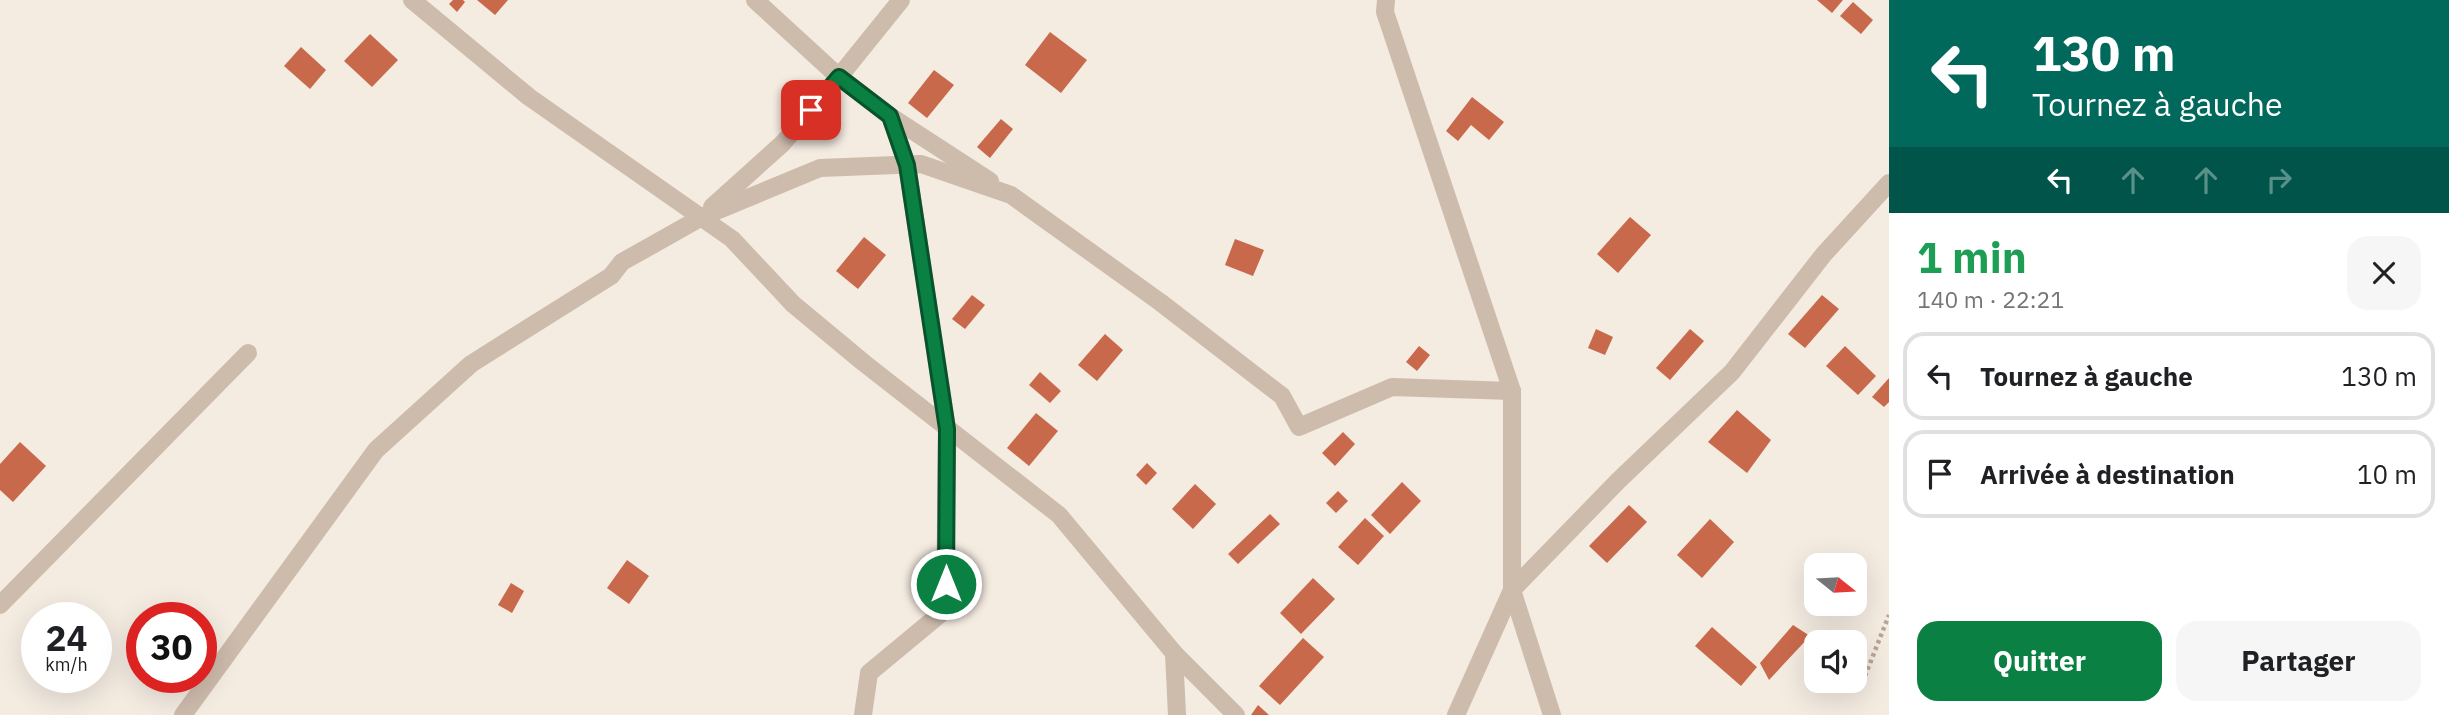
<!DOCTYPE html>
<html lang="fr">
<head>
<meta charset="utf-8">
<style>
  body { margin:0; font-family:"IBM Plex Sans",sans-serif; background:#f6f6f6; color:#202124; height:100vh; display:flex; flex-direction:column; font-size:26px; white-space:nowrap }
  * { box-sizing:border-box; margin:0 }
  p { font-size:23px; color:#757577 }
  .icon { flex:none; width:38px; height:38px; fill:none; stroke:currentColor; stroke-width:2; stroke-linecap:round; stroke-linejoin:round }
  .map { position:relative; flex:1; overflow:hidden }
  .drawer { display:flex; flex-direction:column; background:#fff; width:560px }
  .drawer>* { flex:none }
  .hud { background:#00695c; color:#fff; overflow:hidden }
  .needle { width:46px; rotate:108deg }
  .controls { position:absolute; left:1804px; top:553px; display:grid; gap:14px }
  .controls a { display:grid; place-items:center; width:63px; height:63px; border-radius:14px; background:#fff; box-shadow:0 7px 28px #0002; font-size:35px }
  .speed { position:absolute; left:21px; top:602px; display:flex; gap:14px; font-size:35px; font-weight:700; text-align:center }
  .speed>* { display:grid; place-content:center; width:91px; height:91px; border-radius:50%; background:#fff; box-shadow:0 7px 28px #0002; line-height:1 }
  .speed small { font-size:18px; font-weight:400 }
  .speed .limit { border:10px solid #d22; background:#fff; color:#111 }
  .pin { position:absolute; display:grid; place-items:center; width:60px; height:60px; color:#fff; margin:-30px; border-radius:14px; box-shadow:0 4px 10px #0006 }
  .me { position:absolute; width:77px; margin:-38px; rotate:0deg; stroke-linejoin:round; filter:drop-shadow(0 0 5px #0008) }
  .turn { display:flex; align-items:center; gap:24px; height:147px; padding:0 28px; font-size:32px }
  .turn .icon { width:91px; height:91px; stroke-width:2.5 }
  .turn b { display:block; font-size:49px; line-height:60px }
  .lanes { display:flex; align-items:center; height:66px; padding:0 28px; background:#0003; justify-content:center; gap:35px; direction:ltr }
  .lanes .off { opacity:.35 }
  .round { display:grid; place-items:center; flex:none; width:74px; height:74px; border-radius:21px; background:#f6f6f6 }
  .headline { display:flex; align-items:center; justify-content:space-between; height:119px; padding:0 28px }
  h1 { font-size:42px; font-weight:700; line-height:52px; color:#1e9e55 }
  .button { display:flex; gap:14px; margin-top:auto; padding:14px 28px }
  .button a { flex:1; height:80px; border-radius:21px; background:#0b8043; color:#fff; font-size:28px; font-weight:700; line-height:80px; text-align:center }
  .button a+a { background:#f6f6f6; color:#202124 }
  ul { padding:0; list-style:none }
  li { display:flex; align-items:center; gap:21px; height:88px; margin:0 14px 10px; padding:0 14px; border:4px solid #e0e0e0; border-radius:21px }
  li div { flex:1 }
  li b { display:block; font-size:26px }
  li em { font-style:normal }
  main { display:flex; flex:1; min-height:0 }
  .map>svg:first-child { display:block }
  .building { fill:#c8694b }
  .lines { fill:none; stroke-linecap:round; stroke-linejoin:round }
  .path { stroke:#b9a596; stroke-width:4.5; stroke-dasharray:3.5 3.5; stroke-linecap:butt }
  .street { stroke:#cdbbac; stroke-width:18 }
  .route-casing { stroke:#07532c; stroke-width:18 }
  .route { stroke:#0b8043; stroke-width:12 }
</style>
</head>
<body>
<main>
<div class="map">
<svg width="1889" height="715" viewBox="0 0 1889 715">
  <rect width="100%" height="100%" fill="#f4ebe1"/>
  <!-- building -->
  <g class="building">
    <polygon points="453,0 463,0 465,2 457,12 449,4"/>
    <polygon points="477,0 508,0 495,15"/>
    <polygon points="1817,0 1843,0 1832,13"/>
    <polygon points="1853,2 1873,20 1861,34 1840,16"/>
    <polygon points="1050,32 1087,60 1061,93 1025,65"/>
    <polygon points="370,34 398,60 372,87 344,61"/>
    <polygon points="301,47 326,70 310,89 284,66"/>
    <polygon points="934,70 954,85 927,118 908,103"/>
    <polygon points="1472,97 1504,122 1489,140 1471,125 1458,141 1446,131"/>
    <polygon points="1001,119 1013,129 990,158 977,147"/>
    <polygon points="1630,217 1651,235 1618,273 1597,254"/>
    <polygon points="864,237 886,255 858,289 836,271"/>
    <polygon points="1235,239 1264,250 1253,276 1225,265"/>
    <polygon points="972,295 985,305 965,329 952,319"/>
    <polygon points="1822,295 1839,309 1805,348 1788,334"/>
    <polygon points="1596,329 1613,337 1605,355 1588,348"/>
    <polygon points="1690,329 1704,341 1670,380 1656,368"/>
    <polygon points="1105,334 1123,350 1097,381 1078,365"/>
    <polygon points="1419,346 1430,355 1417,371 1406,362"/>
    <polygon points="1845,346 1876,376 1858,395 1826,366"/>
    <polygon points="1040,372 1061,391 1050,403 1029,385"/>
    <polygon points="1889,378 1889,402 1884,407 1872,397"/>
    <polygon points="1737,410 1771,440 1747,473 1708,442"/>
    <polygon points="1036,413 1058,431 1029,466 1007,448"/>
    <polygon points="1343,432 1355,444 1335,466 1322,453"/>
    <polygon points="20,442 46,466 13,502 0,490 0,464"/>
    <polygon points="1147,463 1157,473 1146,485 1136,475"/>
    <polygon points="1402,482 1421,501 1390,534 1371,515"/>
    <polygon points="1195,484 1216,504 1193,529 1172,509"/>
    <polygon points="1338,491 1348,501 1336,513 1326,503"/>
    <polygon points="1629,505 1647,522 1607,563 1589,546"/>
    <polygon points="1270,514 1280,524 1238,564 1228,554"/>
    <polygon points="1365,518 1384,536 1358,565 1338,547"/>
    <polygon points="1710,519 1734,542 1702,578 1677,555"/>
    <polygon points="627,560 649,576 629,604 607,588"/>
    <polygon points="1313,578 1335,599 1301,634 1280,613"/>
    <polygon points="511,583 524,591 512,613 498,605"/>
    <polygon points="1793,625 1810,636 1769,680 1760,663"/>
    <polygon points="1712,627 1757,667 1741,686 1695,646"/>
    <polygon points="1303,638 1324,657 1280,705 1259,686"/>
    <polygon points="1258,705 1269,715 1251,715"/>
  </g>
  <g class="lines">
    <!-- path -->
    <polyline class="path" points="1865,676 1889,615"/>
    <!-- street -->
    <g class="street">
      <polyline points="412,0 529,97 732,239 793,304 864,363 1059,515 1174,653 1236,715"/>
      <polyline points="755,0 839,77 890,116 990,181"/>
      <polyline points="1386,0 1385,12 1512,391 1512,590 1552,715"/>
      <polyline points="712,207 783,143 839,77 901,0"/>
      <polyline points="0,605 248,353"/>
      <polyline points="1174,653 1177,715"/>
      <polyline points="183,715 376,450 471,364 611,276 622,262 702,217 820,168 921,164 1011,195 1160,302 1282,396 1299,427 1392,387 1512,391"/>
      <polyline points="863,715 869,673 945,610 947,429 907,165 890,116"/>
      <polyline points="1456,715 1512,590 1618,481 1732,372 1824,254 1889,183"/>
    </g>
  </g>
  <g class="lines">
    <!-- route casing -->
    <g class="route-casing">
      <polyline id="route" points="811,110 839,77 890,116 907,165 947,429 946,584"/>
    </g>
    <!-- route -->
    <use href="#route" class="route"/>
  </g>
</svg>
<div class="controls">
<a><svg class="needle" viewBox="-14 -14 28 28"><path d="M0-13l5 13h-10z" fill="#e53935"/><path d="M0 13l5-13h-10z" fill="#757577"/></svg></a>
<a><svg class="icon" aria-label="sound" viewBox="0 0 24 24"><path d="M4 9h4l5-4v14l-5-4H4zM17 9q2 3 0 6"/></svg></a>
</div>
<div class="speed"><div>24<small>km/h</small></div><div class="limit">30</div></div>
<div class="pin" style="left:811px;top:110px;background:#d93025"><svg class="icon" aria-label="arrive" viewBox="0 0 24 24"><path d="M6 21V4h12l-3 4 3 4H6"/></svg></div>
<svg class="me" style="left:946px;top:584px" viewBox="-20 -20 40 40"><circle r="17" fill="#0b8043" stroke="#fff" stroke-width="3"/><path d="M0-11L8 9 0 5-8 9z" fill="#fff"/></svg>
</div>
<section class="drawer">
<div class="hud">
<div class="turn"><svg class="icon" aria-label="left" viewBox="0 0 24 24"><path d="M17 20v-9H6M10 6l-5 5 5 5"/></svg><div><b>130 m</b>Tournez à gauche</div></div>
<div class="lanes"><svg class="icon" aria-label="left" viewBox="0 0 24 24"><path d="M17 20v-9H6M10 6l-5 5 5 5"/></svg><svg class="icon off" aria-label="ahead" viewBox="0 0 24 24"><path d="M12 20V5M6 11l6-6 6 6"/></svg><svg class="icon off" aria-label="ahead" viewBox="0 0 24 24"><path d="M12 20V5M6 11l6-6 6 6"/></svg><svg class="icon off" aria-label="right" viewBox="0 0 24 24"><path d="M7 20v-9h11M14 6l5 5-5 5"/></svg></div>
</div>
<div class="headline"><div><h1>1 min</h1><p>140 m · 22:21</p></div><a class="round"><svg class="icon" aria-label="close" viewBox="0 0 24 24"><path d="M6 6l12 12M18 6L6 18"/></svg></a></div>
<ul>
<li><svg class="icon" aria-label="left" viewBox="0 0 24 24"><path d="M17 20v-9H6M10 6l-5 5 5 5"/></svg><div><b>Tournez à gauche</b></div><em>130 m</em></li>
<li><svg class="icon" aria-label="arrive" viewBox="0 0 24 24"><path d="M6 21V4h12l-3 4 3 4H6"/></svg><div><b>Arrivée à destination</b></div><em>10 m</em></li>
</ul>
<div class="button"><a>Quitter</a><a>Partager</a></div>
</section>
</main>
</body>
</html>
